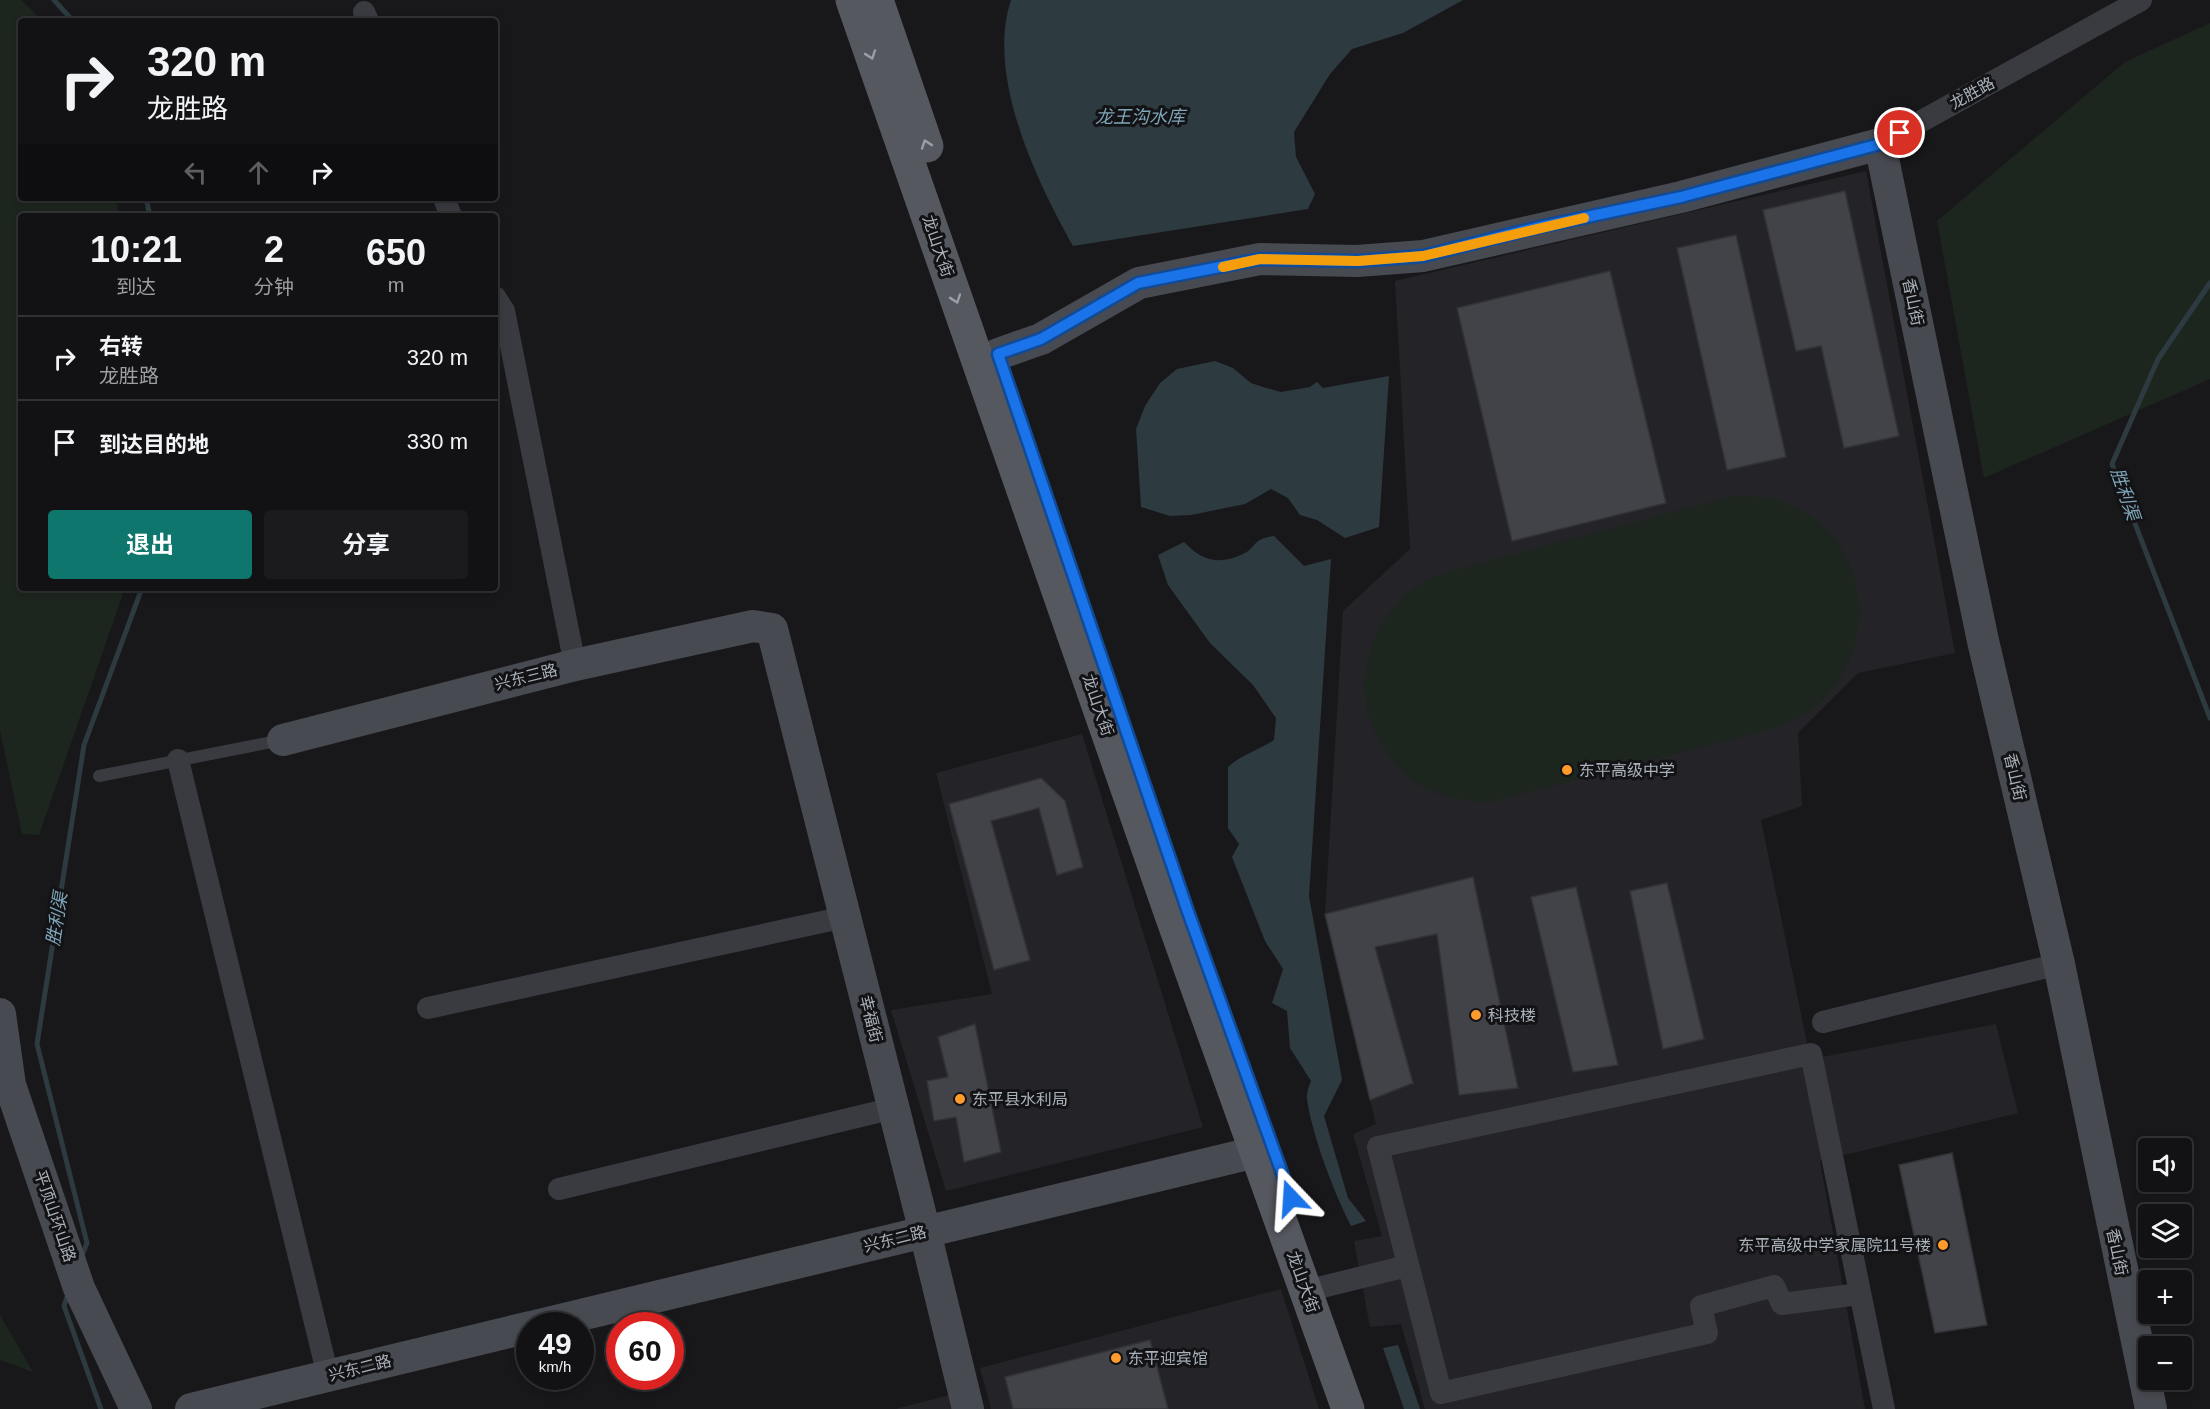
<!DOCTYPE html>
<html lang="zh">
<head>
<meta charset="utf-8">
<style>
  body { margin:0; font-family:Helvetica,"Noto Sans SC",sans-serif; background:#1b1b1d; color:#f1f3f6; height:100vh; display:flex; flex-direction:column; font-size:22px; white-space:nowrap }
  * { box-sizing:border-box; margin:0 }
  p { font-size:20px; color:#9c9ea0 }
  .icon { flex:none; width:33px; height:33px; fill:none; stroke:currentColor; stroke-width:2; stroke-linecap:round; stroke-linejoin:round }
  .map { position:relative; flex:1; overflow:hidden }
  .details { position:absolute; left:18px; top:213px; width:480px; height:378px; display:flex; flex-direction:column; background:#121214; border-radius:6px; box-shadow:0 3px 9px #0003,0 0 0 2px #313234 }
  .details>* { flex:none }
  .top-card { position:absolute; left:18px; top:18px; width:480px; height:183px; border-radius:6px; box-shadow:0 3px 9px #0003,0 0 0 2px #313234; background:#121214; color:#f1f3f6; overflow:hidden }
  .tools { position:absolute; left:2138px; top:1138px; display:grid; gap:12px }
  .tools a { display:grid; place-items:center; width:54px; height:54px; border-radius:6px; background:#121214; box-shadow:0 3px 9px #0003,0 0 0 2px #313234; font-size:30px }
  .speed { position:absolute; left:516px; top:1312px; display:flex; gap:12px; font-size:30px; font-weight:700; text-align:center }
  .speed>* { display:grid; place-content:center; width:78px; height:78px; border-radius:50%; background:#121214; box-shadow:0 3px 9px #0003,0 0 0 2px #313234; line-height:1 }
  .speed small { font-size:15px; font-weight:400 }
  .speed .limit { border:9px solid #d22; background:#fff; color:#111 }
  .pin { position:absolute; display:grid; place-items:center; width:51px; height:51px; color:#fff; margin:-26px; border:3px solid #fff; border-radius:50%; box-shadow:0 2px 6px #0007 }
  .me { position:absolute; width:66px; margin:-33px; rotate:340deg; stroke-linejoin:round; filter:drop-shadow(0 0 4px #0008) }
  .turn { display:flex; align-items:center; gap:21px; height:126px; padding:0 30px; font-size:27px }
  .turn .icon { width:78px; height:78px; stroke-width:2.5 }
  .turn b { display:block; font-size:42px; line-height:51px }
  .lanes { display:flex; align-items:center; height:57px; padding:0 30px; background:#0003; justify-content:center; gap:30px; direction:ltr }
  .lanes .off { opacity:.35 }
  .eta { display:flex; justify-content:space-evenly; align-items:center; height:102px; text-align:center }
  .eta b { font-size:36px; font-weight:700; line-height:42px }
  .action { display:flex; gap:12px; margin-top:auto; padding:12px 30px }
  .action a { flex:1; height:69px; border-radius:6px; background:#0f766e; color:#fff; font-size:24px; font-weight:700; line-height:69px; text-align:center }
  .action a+a { background:#1b1b1d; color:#f1f3f6 }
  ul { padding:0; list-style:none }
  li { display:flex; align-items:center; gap:18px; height:84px; padding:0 30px; border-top:2px solid #313234 }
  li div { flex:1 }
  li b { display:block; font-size:22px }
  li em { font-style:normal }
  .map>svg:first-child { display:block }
  .built { fill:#242428 }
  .green { fill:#1d261e }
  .water { fill:#2d3a40 }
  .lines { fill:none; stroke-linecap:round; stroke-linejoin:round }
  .stream { stroke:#2d3a40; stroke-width:5 }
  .building { fill:#424348; stroke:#323337; stroke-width:1.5 }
  .lane { stroke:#393b40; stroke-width:12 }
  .street { stroke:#393b40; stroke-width:22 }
  .secondary { stroke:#474a50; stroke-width:32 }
  .primary { stroke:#55585f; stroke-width:33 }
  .oneway { stroke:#989fa9 }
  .route-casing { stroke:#114b97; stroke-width:15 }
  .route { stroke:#1a73e8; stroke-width:10 }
  .slow { stroke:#f59e0b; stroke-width:10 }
  .poi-dot { fill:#ff9a2c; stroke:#131316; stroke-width:2 }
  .labels { text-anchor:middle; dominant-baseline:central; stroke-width:6; stroke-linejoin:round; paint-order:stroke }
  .street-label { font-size:16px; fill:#a9b1bb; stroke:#131316 }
  .poi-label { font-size:16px; fill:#a9b1bb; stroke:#131316; text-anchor:start }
  .water-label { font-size:18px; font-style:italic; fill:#7ea5b8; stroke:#131316 }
</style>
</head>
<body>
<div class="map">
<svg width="2210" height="1409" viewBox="0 0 2210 1409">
  <rect width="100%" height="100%" fill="#18181b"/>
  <!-- built -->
  <g class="built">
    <polygon points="1866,171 1955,653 1858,673 1798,733 1802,806 1761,820 1807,1043 1806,1060 1996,1024 2018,1113 1820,1161 1865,1409 1425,1409 1401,1324 1370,1327 1354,1241 1382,1236 1353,1134 1376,1124 1325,914 1343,611 1410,549 1395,281"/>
    <polygon points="1082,734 1203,1127 946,1191 891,1010 992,994 936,773"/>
    <polygon points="1281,1289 1319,1409 991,1409 980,1368"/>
    <polygon points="950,1395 954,1409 895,1409"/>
  </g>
  <!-- green -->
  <g class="green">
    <polygon points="0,0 21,0 43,21 21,21 21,198 115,198 120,216 21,216 21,588 125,588 39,835 22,834 0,730"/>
    <polygon points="2210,23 2210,379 1984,478 1937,221 2125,62"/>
    <path d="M 1736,495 C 1753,496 1770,497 1786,503 C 1872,536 1883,650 1815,707 C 1804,717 1789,722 1775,728 L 1488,803 C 1464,801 1443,798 1422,787 C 1406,778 1393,763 1384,748 C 1346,691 1367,618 1423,582 C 1434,575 1450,572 1462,568 Z"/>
    <polygon points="0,1315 33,1372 0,1360"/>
  </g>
  <!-- water -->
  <g class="water">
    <path d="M 1011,0 L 1463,0 L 1403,33 L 1352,49 L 1330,74 L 1294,132 L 1296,157 L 1315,194 L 1308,209 L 1073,246 C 1036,180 986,76 1011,0 Z"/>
    <polygon points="1215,361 1233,368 1251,383 1266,388 1281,392 1310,387 1317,382 1323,388 1389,376 1379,527 1345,538 1317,520 1300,515 1288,498 1271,489 1245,504 1191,515 1170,516 1141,507 1136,429 1145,406 1160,383 1177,369"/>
    <path d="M 1274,536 L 1304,566 L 1331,559 L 1309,896 L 1342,1080 L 1324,1116 L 1348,1198 L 1366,1221 L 1351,1226 C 1334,1193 1312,1135 1307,1099 C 1306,1093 1309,1086 1311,1081 L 1290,1048 L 1287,1011 L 1272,1003 L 1283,969 L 1265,941 L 1232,857 L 1239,844 L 1228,828 L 1228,767 C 1241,755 1259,750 1274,740 L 1276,718 L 1253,685 L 1210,643 L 1168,585 L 1158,555 L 1184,542 C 1201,560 1218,566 1243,554 C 1258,547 1251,539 1274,536 Z"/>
    <polygon points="1398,1345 1420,1409 1404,1409 1383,1348"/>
  </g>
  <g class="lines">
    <!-- stream -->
    <g class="stream">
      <polyline points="54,0 73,21"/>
      <polyline points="146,198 150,216"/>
      <polyline points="2210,283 2158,359 2112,464 2210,718"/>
      <polyline points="83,1253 87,1243 37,1044 84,745 142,588"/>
      <polyline points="67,1297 64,1306 101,1409"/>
    </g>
  </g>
  <!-- building -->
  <g class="building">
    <polygon points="1845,191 1899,436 1844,448 1821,346 1796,351 1763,210"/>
    <polygon points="1736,235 1786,457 1727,470 1677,248"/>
    <polygon points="1610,271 1666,503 1512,541 1457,308"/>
    <polygon points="1041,778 1065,801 1083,867 1057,875 1039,808 991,821 1030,960 994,970 949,804"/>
    <polygon points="1473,877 1518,1088 1459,1095 1437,934 1375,947 1413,1083 1370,1100 1325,914"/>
    <polygon points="1667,883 1704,1039 1663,1049 1630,891"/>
    <polygon points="1576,887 1618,1065 1573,1072 1531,897"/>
    <polygon points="975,1024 1001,1152 964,1162 956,1117 934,1121 927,1081 948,1077 938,1037"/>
    <polygon points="1952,1153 1987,1325 1935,1333 1899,1165"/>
    <polygon points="1150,1340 1168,1409 1013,1409 1005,1377"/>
  </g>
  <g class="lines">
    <!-- lane -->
    <polyline class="lane" points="99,776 282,740"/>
    <!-- street -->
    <g class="street">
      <polyline points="364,12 368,21"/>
      <polyline points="1880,144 2141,0"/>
      <polyline points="444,198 451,216"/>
      <polyline points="495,297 504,311 575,665"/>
      <polyline points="178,760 328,1376"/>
      <polyline points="428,1008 845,917"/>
      <polyline points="1823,1022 2059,964"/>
      <polyline points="559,1189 894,1108"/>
      <polyline points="1322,1287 1407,1266"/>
      <polyline points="1859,1294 1782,1304 1774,1286 1701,1306 1707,1333 1441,1393 1378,1147 1811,1054 1884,1409"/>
    </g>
    <!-- secondary -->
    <g class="secondary">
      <polyline points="998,354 1041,339 1139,283 1260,259 1357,261 1423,256 1681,197 1880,144 1983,641 2059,964 2151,1409"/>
      <polyline points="283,740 575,665 753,626 772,629 925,1232 968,1409"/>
      <polyline points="0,1014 10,1085 79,1288 136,1409"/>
      <polyline points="535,1326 1256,1152"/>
      <polyline points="191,1409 530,1327"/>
    </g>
    <!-- primary -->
    <g class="primary">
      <polyline points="852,0 1171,915 1348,1409"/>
      <polyline points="877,0 927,146"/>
    </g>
  </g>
  <!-- one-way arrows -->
  <defs><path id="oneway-chevron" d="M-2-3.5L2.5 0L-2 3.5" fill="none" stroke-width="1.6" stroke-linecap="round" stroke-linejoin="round" transform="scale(1.5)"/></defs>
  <g class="oneway">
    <use href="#oneway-chevron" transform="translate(871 55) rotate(71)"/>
    <use href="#oneway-chevron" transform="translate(926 144) rotate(-109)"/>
    <use href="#oneway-chevron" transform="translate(956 299) rotate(71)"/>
  </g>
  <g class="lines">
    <!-- route casing -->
    <g class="route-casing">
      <polyline id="route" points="1291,1198 1187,909 998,354 1041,339 1138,283 1260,259 1358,261 1423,256 1535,228 1681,197 1880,144 1900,133"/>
    </g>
    <!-- route -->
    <use href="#route" class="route"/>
    <!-- slow -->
    <polyline class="slow" points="1223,267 1260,259 1358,261 1423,256 1584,218"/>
  </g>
  <!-- markers -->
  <g class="poi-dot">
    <circle cx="1567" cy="770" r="6"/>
    <circle cx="1476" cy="1015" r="6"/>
    <circle cx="960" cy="1099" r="6"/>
    <circle cx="1943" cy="1245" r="6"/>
    <circle cx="1116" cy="1358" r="6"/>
  </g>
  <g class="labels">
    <!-- street labels -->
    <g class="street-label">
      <text transform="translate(1972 93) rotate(-29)">龙胜路</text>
      <text transform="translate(938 246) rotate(71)">龙山大街</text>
      <text transform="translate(1913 302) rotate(78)">香山街</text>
      <text transform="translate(526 677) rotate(-14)">兴东三路</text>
      <text transform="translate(1098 705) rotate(71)">龙山大街</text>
      <text transform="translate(2015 777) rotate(77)">香山街</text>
      <text transform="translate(871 1019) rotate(76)">幸福街</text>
      <text transform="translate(55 1216) rotate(71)">平顶山环山路</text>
      <text transform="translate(895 1239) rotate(-14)">兴东二路</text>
      <text transform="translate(2117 1252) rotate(78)">香山街</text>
      <text transform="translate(1303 1282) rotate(70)">龙山大街</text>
      <text transform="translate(360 1368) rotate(-14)">兴东二路</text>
    </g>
    <!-- poi labels -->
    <g class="poi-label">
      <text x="1579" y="770">东平高级中学</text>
      <text x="1488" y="1015">科技楼</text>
      <text x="972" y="1099">东平县水利局</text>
      <text x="1931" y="1245" text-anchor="end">东平高级中学家属院11号楼</text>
      <text x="1128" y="1358">东平迎宾馆</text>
    </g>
    <!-- water labels -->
    <g class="water-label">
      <text x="1140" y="117">龙王沟水库</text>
      <text transform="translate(2125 494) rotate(71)">胜利渠</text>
      <text transform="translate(57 919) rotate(-81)">胜利渠</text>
    </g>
  </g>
</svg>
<div class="tools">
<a><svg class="icon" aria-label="sound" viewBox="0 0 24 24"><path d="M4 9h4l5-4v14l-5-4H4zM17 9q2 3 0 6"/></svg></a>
<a><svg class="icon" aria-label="layers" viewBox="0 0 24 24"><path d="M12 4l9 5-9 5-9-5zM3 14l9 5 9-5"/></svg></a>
<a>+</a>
<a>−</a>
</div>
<div class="speed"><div>49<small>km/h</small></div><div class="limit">60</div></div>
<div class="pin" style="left:1900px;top:133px;background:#d93025"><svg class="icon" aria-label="arrive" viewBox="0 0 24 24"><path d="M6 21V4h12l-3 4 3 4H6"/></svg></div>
<svg class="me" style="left:1291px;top:1198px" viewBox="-20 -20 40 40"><path d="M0-17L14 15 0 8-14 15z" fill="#1a73e8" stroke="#fff" stroke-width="4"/></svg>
<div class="top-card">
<div class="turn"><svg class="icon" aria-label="right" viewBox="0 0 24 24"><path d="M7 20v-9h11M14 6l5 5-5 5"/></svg><div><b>320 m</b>龙胜路</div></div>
<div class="lanes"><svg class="icon off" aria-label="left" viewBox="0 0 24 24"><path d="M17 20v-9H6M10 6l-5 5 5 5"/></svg><svg class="icon off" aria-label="ahead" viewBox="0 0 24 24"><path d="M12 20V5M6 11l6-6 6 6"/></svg><svg class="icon" aria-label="right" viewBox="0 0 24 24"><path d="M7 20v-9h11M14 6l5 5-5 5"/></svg></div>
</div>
<section class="details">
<div class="eta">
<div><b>10:21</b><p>到达</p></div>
<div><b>2</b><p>分钟</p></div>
<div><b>650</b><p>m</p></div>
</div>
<ul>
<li><svg class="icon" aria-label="right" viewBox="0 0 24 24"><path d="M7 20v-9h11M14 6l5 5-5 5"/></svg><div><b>右转</b><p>龙胜路</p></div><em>320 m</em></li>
<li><svg class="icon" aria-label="arrive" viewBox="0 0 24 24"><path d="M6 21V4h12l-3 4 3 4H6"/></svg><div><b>到达目的地</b></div><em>330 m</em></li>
</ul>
<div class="action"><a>退出</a><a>分享</a></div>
</section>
</div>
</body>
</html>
